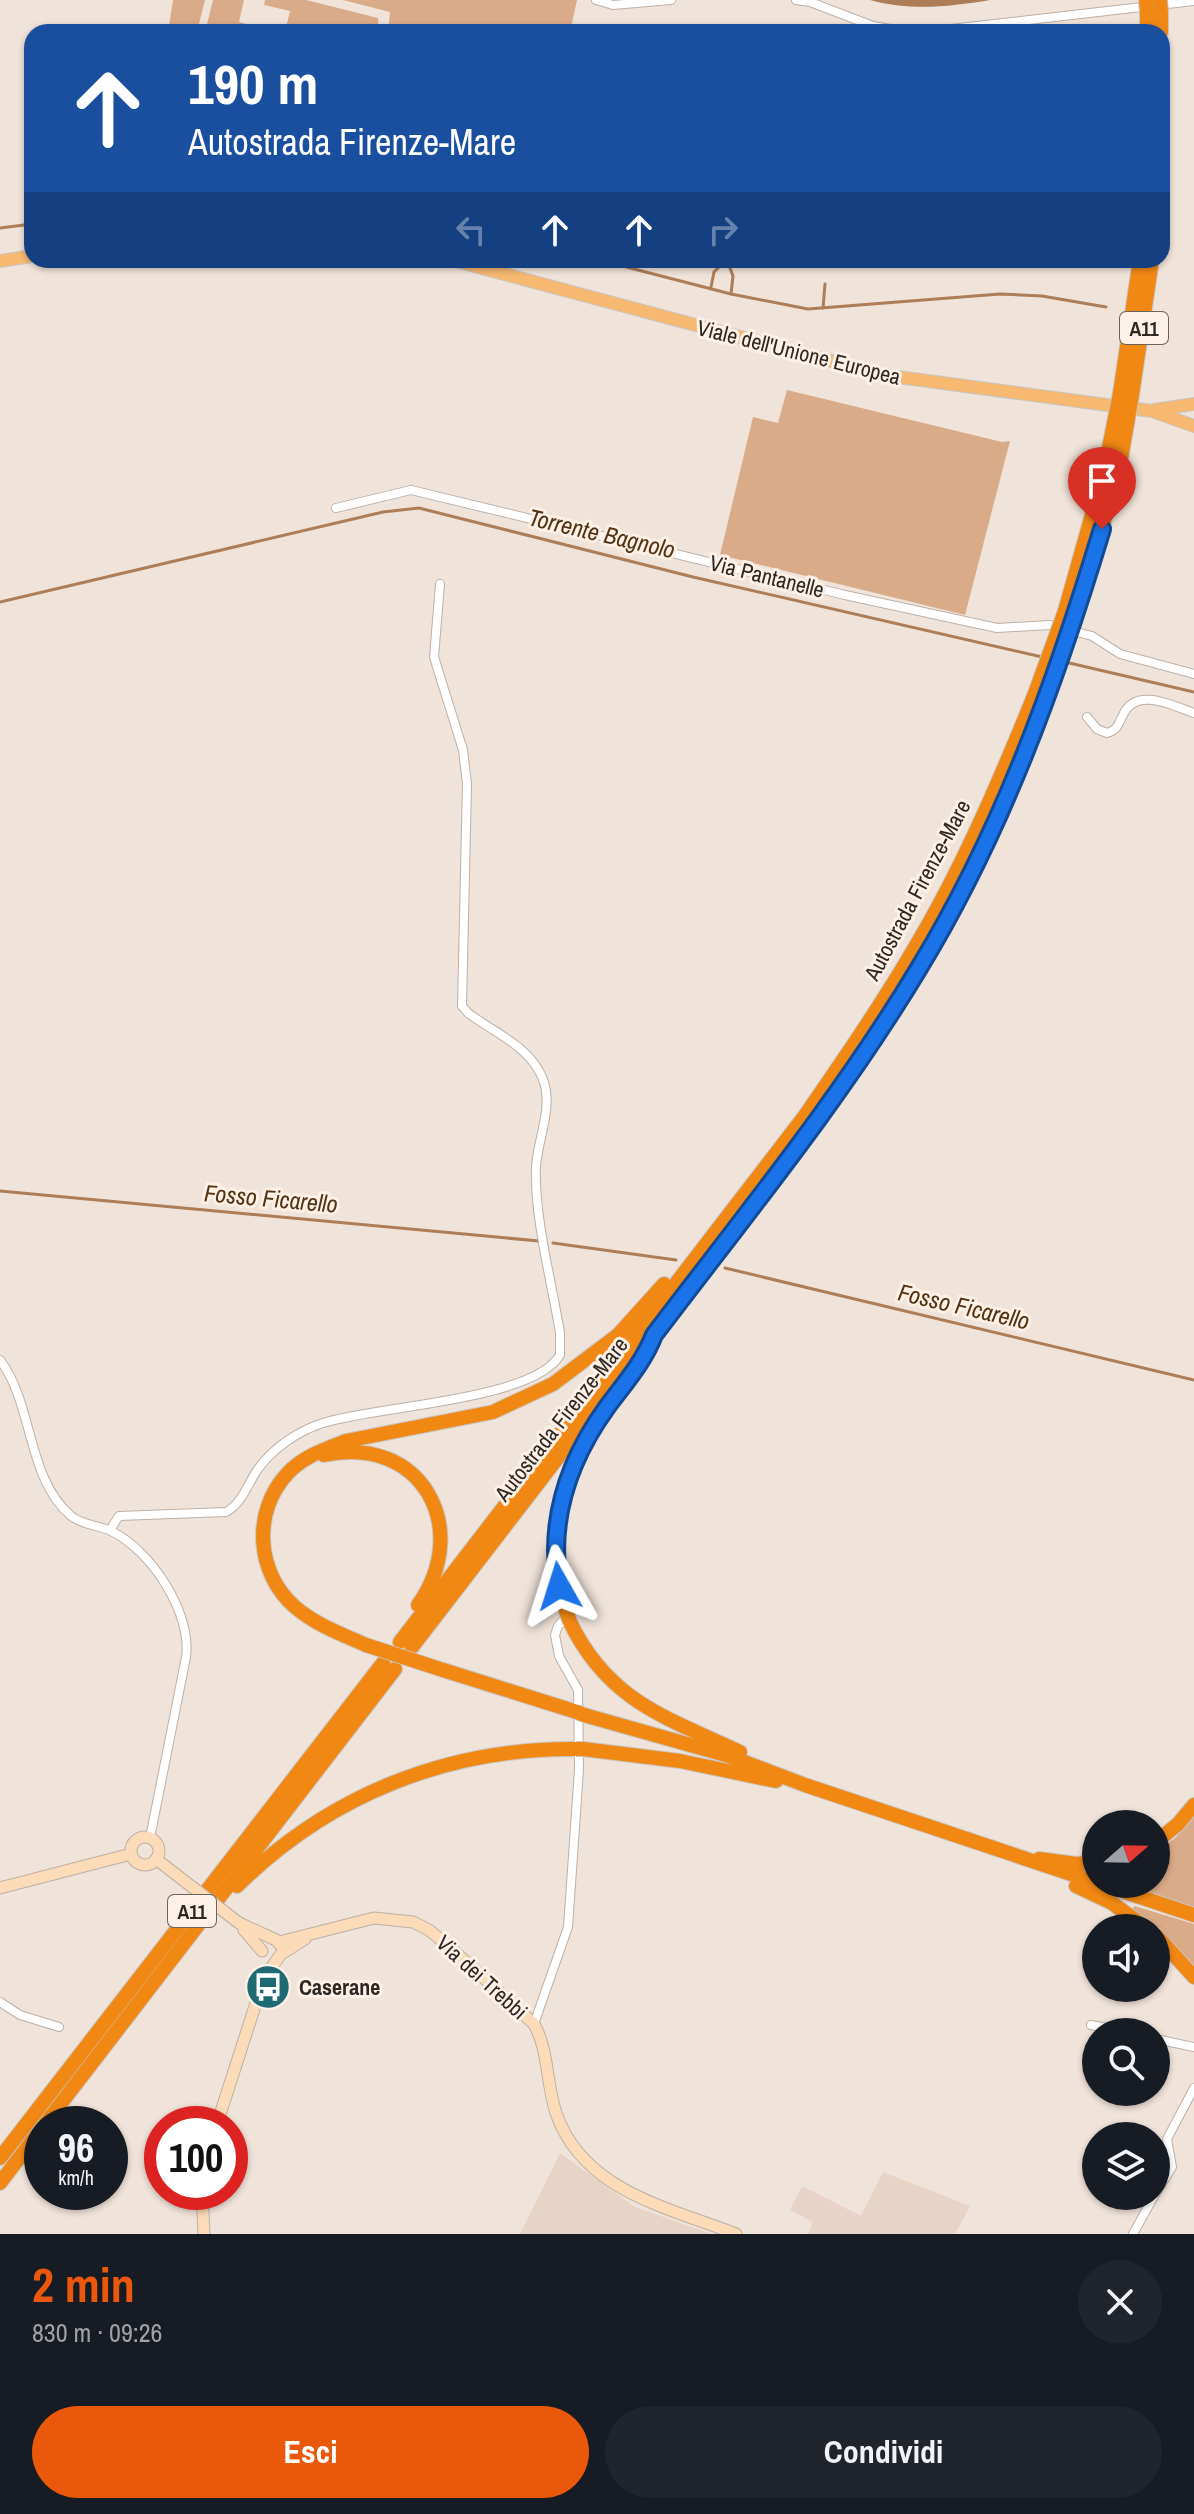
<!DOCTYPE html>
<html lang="it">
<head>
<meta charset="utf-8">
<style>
  body { margin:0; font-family:"Archivo Narrow",sans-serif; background:#20242c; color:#f1f3f6; height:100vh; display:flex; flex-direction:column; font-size:30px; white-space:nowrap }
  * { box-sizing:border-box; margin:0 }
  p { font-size:26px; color:#9ea1a6 }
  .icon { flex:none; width:44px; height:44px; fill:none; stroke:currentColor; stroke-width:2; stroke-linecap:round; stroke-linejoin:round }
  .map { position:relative; height:2234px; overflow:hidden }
  .details { display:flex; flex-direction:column; background:#171b24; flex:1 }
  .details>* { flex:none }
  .guide { position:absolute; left:24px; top:24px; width:1146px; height:244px; border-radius:24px; box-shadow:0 2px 6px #0004; background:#1a4fa0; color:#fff; overflow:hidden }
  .needle { width:52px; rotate:70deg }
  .controls { position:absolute; left:1082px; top:1810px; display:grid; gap:16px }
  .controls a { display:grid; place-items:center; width:88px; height:88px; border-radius:50%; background:#171b24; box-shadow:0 2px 6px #0004; font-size:40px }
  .speed { position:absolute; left:24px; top:2106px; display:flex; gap:16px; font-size:40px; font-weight:700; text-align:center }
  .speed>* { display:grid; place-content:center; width:104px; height:104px; border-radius:50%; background:#171b24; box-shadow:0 2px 6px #0004; line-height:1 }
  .speed small { font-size:20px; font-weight:400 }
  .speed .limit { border:12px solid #d22; background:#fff; color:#111 }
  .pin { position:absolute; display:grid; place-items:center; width:68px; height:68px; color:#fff; margin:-82px -34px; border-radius:50% 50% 50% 0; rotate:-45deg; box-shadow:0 0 8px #0007 }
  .pin .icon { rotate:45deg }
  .me { position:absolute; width:88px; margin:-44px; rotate:354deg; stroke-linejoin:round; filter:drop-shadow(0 0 6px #0008) }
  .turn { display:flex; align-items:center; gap:28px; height:168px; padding:0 32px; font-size:36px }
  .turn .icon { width:104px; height:104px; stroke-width:2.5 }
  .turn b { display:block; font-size:56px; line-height:68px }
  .lanes { display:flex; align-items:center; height:76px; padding:0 32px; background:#0003; justify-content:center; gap:40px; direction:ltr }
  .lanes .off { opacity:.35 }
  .round { display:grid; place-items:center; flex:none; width:84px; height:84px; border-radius:42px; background:#20242c }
  .headline { display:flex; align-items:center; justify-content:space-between; height:136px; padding:0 32px }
  h1 { font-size:48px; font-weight:700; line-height:60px; color:#ea580c }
  .button { display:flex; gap:16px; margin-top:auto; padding:16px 32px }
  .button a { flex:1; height:92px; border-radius:48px; background:#ea580c; color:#fff; font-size:32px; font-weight:700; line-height:92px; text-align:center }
  .button a+a { background:#20242c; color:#f1f3f6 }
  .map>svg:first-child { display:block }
  .built { fill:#e8d4c7 }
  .green { fill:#daab88 }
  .water { fill:#ad7d57 }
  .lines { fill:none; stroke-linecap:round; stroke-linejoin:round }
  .stream { stroke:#ad7d57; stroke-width:3 }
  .street-casing { stroke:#bdb0a7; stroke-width:10 }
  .secondary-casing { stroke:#bdb0a7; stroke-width:13 }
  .primary-casing { stroke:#c8c7c6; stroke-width:14 }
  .highway-casing { stroke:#c8c7c6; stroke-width:16 }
  .street { stroke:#fff; stroke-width:8 }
  .secondary { stroke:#fbdbb8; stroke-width:11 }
  .primary { stroke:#f7b872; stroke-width:12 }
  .highway { stroke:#f28814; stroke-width:14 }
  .secondary-bridge-casing { stroke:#bdb0a7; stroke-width:13; stroke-linecap:butt }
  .highway-bridge-casing { stroke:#c8c7c6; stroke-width:16; stroke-linecap:butt }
  .secondary-bridge { stroke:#fbdbb8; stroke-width:11 }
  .highway-bridge { stroke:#f28814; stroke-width:14 }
  .route-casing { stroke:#114b97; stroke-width:20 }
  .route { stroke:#1a73e8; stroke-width:14 }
  .labels { text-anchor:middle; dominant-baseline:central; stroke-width:6; stroke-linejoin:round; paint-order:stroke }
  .shield { fill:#fdf0e6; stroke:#6b645e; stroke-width:2 }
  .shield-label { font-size:20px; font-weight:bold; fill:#2d2824 }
  .street-label { font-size:22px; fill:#2d2824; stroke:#fdf0e6 }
  .poi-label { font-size:22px; font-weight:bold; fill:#2d2824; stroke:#fdf0e6; text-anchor:start }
  .water-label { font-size:24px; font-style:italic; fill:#543214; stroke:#fdf0e6 }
</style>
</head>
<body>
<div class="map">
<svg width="1194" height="2234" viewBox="0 0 1194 2234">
  <rect width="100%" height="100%" fill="#f0e3d9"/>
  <!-- built -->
  <g class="built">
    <polygon points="560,2153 635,2207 712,2234 520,2234"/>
    <polygon points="883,2172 970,2206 955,2234 808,2234 813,2222 790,2210 802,2186 861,2216"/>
  </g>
  <!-- green -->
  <g class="green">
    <polygon points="173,0 205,0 197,32 168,32"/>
    <polygon points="213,0 244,0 239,22 250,25 248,32 205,32"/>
    <polygon points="265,0 306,0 378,18 379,32 325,28 319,32 285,32 290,11 264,5"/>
    <polygon points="343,0 577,0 570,32 388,32 390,12"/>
    <polygon points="787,390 1002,442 1010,441 965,615 720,555 753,417 778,423"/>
    <polygon points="1194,1817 1194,1908 1116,1884 1156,1884 1156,1852 1175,1838"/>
    <polygon points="1135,1906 1194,1924 1194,1970 1156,1928 1129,1911"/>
  </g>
  <!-- water -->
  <path class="water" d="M 870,0 L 990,0 C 949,7 910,11 870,0 Z"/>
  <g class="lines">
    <!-- stream -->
    <g class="stream">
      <polyline points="0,228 32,224"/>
      <polyline points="599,260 731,294 808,309 1000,294 1042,296 1106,307"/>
      <polyline points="727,260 733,276 731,294"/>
      <polyline points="711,287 714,272 726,260"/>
      <polyline points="823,308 825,284"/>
      <polyline points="0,602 383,512 419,508 693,577 1042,657"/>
      <polyline points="1065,662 1194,692"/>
      <polyline points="0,1191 539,1241"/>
      <polyline points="553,1243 676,1260"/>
      <polyline points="725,1268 1194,1380"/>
    </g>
    <!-- street casing -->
    <g class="street-casing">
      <g id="street">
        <polyline points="596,0 613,5 671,0"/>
        <polyline points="796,0 810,2 873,26 896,30 942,30 1194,1"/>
        <polyline points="336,508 411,490 845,595 997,628 1050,625 1092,636 1120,654 1194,674"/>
        <path d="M 1087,717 L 1097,729 L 1107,733 C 1118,730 1118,724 1123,715 C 1136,686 1173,706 1194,713"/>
        <path d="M 0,1360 C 34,1405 26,1477 71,1516 C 82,1525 98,1525 111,1531 C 151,1550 192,1613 186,1657 L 150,1838"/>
        <path d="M 110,1530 L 119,1516 L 226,1512 C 242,1504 248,1483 258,1469 C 273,1448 298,1431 323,1423 C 374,1406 533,1401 560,1355 L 560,1333 C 552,1283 534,1217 536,1167 C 538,1135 557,1101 539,1071 C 524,1044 492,1031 468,1013 L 462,1006 L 467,784 L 463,750 L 434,657 L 440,584"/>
        <polyline points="0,2002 20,2015 59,2027"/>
        <polyline points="534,2024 568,1927 579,1770 578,1690 559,1656 555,1635 558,1626 582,1599"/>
        <polyline points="1091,2025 1126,2032"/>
        <polyline points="1156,2039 1194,2047"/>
        <polyline points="1156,2193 1172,2167 1167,2139 1194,2088"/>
        <polyline points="1133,2234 1154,2196"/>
      </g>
    </g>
    <!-- secondary casing -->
    <g class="secondary-casing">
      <g id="secondary">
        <circle cx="145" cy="1851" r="14"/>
        <polyline points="156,1859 187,1883"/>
        <polyline points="0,1888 131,1854"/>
        <polyline points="239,1923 276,1940 282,1947"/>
        <polyline points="244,1930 262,1951"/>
        <path d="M 279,1942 L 374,1918 L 413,1922 L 429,1930 L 452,1949 L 534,2024 C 549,2051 546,2083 556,2113 C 583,2191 667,2207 736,2234"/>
        <polyline points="217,2124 264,1978 281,1954 305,1939"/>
        <polyline points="202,2192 204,2234"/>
      </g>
    </g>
    <!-- primary casing -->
    <g class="primary-casing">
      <g id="primary">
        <polyline points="452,260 883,375 1152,411 1194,426"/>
        <polyline points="0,261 32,256"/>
        <polyline points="1155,410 1194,404"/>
      </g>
    </g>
    <!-- highway casing -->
    <g class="highway-casing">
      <g id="highway">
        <polyline points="1161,12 1161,32"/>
        <polyline points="1147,13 1147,32"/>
        <polyline points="1120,393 1140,260"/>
        <polyline points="1132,395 1152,260"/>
        <polyline points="1065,611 1104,472 1114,423"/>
        <polyline points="1076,617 1119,470 1127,424"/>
        <path d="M 324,1455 C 421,1434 473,1528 418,1605"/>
        <path d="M 566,1611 C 547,1548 556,1479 594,1425"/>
        <path d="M 570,1622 C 608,1701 667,1718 740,1752"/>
        <path d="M 400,1642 L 804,1117 C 842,1062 880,1007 914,949 C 962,869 999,782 1034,696"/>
        <path d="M 366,1645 C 341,1634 316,1625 295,1607 C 256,1573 252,1512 287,1474 C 302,1457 325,1449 346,1441 L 493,1412 L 553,1384 L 618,1335 L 664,1284"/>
        <path d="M 412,1647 L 833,1100 C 921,974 992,842 1047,699"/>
        <polyline points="443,1670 577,1712"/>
        <polyline points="584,1715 726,1755 805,1785 1194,1915"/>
        <polyline points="583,1749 680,1761 776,1781"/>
        <polyline points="1156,1842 1178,1824 1194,1805"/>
        <polyline points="1039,1859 1077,1864 1096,1862"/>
        <path d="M 237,1886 C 329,1795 447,1748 576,1749"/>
        <polyline points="1076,1886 1112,1903 1146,1928"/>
        <polyline points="1156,1935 1194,1977"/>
        <polyline points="45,2124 395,1669"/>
        <polyline points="0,2158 383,1663"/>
        <polyline points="0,2183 42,2128"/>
      </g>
    </g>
    <!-- street -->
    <use href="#street" class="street"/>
    <!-- secondary -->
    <use href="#secondary" class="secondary"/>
    <!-- primary -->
    <use href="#primary" class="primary"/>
    <!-- highway -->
    <use href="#highway" class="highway"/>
    <!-- secondary-bridge casing -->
    <g class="secondary-bridge-casing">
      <polyline id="secondary-bridge" points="187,1883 239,1923"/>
    </g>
    <!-- highway-bridge casing -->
    <g class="highway-bridge-casing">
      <g id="highway-bridge">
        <polyline points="1146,0 1147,13"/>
        <polyline points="1160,0 1161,12"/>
        <polyline points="1114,423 1120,393"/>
        <polyline points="1127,424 1132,395"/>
        <polyline points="1034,696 1065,611"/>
        <polyline points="1047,699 1076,617"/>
        <polyline points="566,1611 570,1622"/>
        <polyline points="366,1645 443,1670"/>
        <polyline points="577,1712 584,1715"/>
        <polyline points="576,1749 583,1749"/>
      </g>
    </g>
    <!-- secondary-bridge -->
    <use href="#secondary-bridge" class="secondary-bridge"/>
    <!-- highway-bridge -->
    <use href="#highway-bridge" class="highway-bridge"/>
  </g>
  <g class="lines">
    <!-- route casing -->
    <g class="route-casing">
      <path id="route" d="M 559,1586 C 548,1520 568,1461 607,1407 C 624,1384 643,1363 654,1335 C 745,1215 841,1098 919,968 C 1002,832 1056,681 1102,529"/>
    </g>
    <!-- route -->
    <use href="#route" class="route"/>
  </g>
  <!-- icons -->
  <defs>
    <g id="bus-disc" transform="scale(2.3)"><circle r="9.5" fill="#206a74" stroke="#fdf0e6"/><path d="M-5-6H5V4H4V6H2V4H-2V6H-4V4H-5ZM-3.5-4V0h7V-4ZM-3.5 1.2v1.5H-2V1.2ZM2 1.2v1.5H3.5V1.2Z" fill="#fff"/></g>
  </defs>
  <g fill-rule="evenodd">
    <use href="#bus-disc" x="268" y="1987"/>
  </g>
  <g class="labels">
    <!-- shield labels -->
    <g class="shield">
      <rect x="1120" y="312" width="48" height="32" rx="6"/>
      <rect x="168" y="1895" width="48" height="32" rx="6"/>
    </g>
    <g class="shield-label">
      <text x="1144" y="328">A11</text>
      <text x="192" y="1911">A11</text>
    </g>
    <!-- street labels -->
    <g class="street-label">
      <text transform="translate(799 352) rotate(14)">Viale dell'Unione Europea</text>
      <text transform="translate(767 576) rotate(14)">Via Pantanelle</text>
      <text transform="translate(917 890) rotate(-62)">Autostrada Firenze-Mare</text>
      <text transform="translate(561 1419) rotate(-52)">Autostrada Firenze-Mare</text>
      <text transform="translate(482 1977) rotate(42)">Via dei Trebbi</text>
    </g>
    <!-- poi labels -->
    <g class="poi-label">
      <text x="299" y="1987">Caserane</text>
    </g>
    <!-- water labels -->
    <g class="water-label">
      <text transform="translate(602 533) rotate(13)">Torrente Bagnolo</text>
      <text transform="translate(271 1198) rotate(5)">Fosso Ficarello</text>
      <text transform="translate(964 1306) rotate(13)">Fosso Ficarello</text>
    </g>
  </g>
</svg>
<div class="controls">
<a><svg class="needle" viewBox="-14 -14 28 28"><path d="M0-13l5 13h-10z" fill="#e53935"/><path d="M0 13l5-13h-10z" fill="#9ea1a6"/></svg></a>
<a><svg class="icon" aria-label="sound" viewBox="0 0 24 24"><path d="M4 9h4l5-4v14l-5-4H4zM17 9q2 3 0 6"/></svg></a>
<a><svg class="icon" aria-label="search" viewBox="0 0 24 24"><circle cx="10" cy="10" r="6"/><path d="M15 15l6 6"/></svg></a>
<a><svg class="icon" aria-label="layers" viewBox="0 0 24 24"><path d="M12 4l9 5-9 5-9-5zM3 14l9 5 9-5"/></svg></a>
</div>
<div class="speed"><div>96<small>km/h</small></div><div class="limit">100</div></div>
<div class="pin" style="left:1102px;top:529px;background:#d93025"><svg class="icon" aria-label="arrive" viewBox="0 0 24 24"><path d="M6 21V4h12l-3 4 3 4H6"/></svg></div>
<svg class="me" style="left:559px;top:1586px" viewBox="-20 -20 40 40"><path d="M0-17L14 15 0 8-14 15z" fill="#1a73e8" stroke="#fff" stroke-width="4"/></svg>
<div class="guide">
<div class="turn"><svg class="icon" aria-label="ahead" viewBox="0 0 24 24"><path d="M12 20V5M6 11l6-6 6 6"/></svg><div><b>190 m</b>Autostrada Firenze-Mare</div></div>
<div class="lanes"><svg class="icon off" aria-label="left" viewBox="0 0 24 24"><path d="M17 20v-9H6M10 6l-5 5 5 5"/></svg><svg class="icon" aria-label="ahead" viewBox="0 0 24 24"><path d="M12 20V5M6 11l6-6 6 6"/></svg><svg class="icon" aria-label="ahead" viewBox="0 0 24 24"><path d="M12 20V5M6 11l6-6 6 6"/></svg><svg class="icon off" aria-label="right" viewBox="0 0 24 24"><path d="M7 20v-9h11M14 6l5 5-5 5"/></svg></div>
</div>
</div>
<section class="details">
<div class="headline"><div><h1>2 min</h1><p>830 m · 09:26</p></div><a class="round"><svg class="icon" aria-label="close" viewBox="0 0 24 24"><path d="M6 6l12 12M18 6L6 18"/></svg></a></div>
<div class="button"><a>Esci</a><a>Condividi</a></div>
</section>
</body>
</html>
